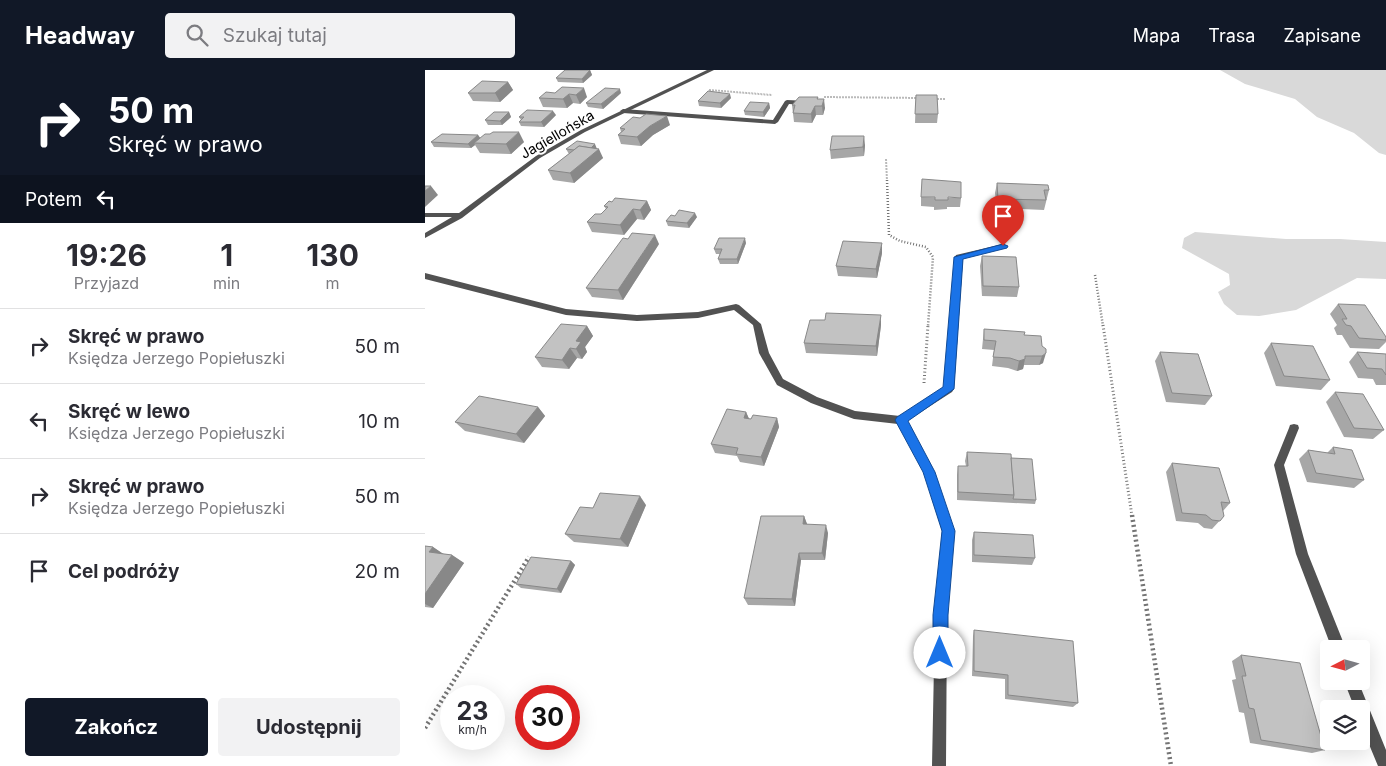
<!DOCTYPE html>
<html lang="pl">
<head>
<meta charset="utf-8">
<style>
  body { margin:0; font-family:Inter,sans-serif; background:#f2f2f3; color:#2b2b33; height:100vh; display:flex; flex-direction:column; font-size:19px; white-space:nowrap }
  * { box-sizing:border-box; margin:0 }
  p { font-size:16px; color:#7c7c81 }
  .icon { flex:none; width:28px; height:28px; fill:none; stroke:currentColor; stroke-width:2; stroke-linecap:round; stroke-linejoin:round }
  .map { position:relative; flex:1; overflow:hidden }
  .drawer { display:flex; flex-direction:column; background:#fff; width:425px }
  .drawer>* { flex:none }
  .hud { background:#111827; color:#fff; overflow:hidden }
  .needle { width:32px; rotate:264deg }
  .buttons { position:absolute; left:895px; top:570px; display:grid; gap:10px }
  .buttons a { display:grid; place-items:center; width:50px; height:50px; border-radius:5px; background:#fff; box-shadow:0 5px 20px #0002; font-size:25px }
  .speed { position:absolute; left:15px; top:615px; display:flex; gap:10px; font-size:25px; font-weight:700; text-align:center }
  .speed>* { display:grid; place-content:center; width:65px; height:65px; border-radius:50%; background:#fff; box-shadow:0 5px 20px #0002; line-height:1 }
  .speed small { font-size:12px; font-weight:400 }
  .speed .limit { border:8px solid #d22; background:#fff; color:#111 }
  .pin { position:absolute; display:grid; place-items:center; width:42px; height:42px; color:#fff; margin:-51px -21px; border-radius:50% 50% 50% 0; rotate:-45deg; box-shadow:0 0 5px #0007 }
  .pin .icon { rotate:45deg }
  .me { position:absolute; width:55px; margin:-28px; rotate:0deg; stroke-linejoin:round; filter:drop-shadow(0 0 4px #0008) }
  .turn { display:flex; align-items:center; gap:18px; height:105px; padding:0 25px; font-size:22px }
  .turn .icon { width:65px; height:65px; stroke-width:2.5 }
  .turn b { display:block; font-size:35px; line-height:42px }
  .then { display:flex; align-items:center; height:48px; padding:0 25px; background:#0003; gap:10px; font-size:19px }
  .eta { display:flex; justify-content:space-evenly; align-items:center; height:85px; text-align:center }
  .eta b { font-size:30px; font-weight:700; line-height:35px }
  .cta { display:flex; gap:10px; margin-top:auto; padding:10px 25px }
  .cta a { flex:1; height:58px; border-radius:5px; background:#111827; color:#fff; font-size:20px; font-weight:700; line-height:58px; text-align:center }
  .cta a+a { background:#f2f2f3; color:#2b2b33 }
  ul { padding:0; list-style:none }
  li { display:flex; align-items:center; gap:15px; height:75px; padding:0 25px; border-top:1px solid #e1e1e2 }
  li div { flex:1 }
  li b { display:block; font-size:19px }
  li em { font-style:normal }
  header { display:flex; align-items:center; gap:30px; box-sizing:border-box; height:70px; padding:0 25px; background:#111827; color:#fff }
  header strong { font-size:24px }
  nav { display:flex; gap:28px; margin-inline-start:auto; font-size:18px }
  .search { width:350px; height:45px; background:#f2f2f3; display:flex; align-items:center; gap:12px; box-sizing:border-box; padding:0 18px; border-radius:5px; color:#7c7c81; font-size:19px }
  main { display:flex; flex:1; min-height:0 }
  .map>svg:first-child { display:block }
  .green { fill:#d9d9d9 }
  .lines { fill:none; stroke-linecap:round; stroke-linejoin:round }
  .path-far3 { stroke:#747474; stroke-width:2; stroke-dasharray:0.5 1; stroke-linecap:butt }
  .path-far2 { stroke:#747474; stroke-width:2.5; stroke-dasharray:1 2; stroke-linecap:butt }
  .path-far1 { stroke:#747474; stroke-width:3; stroke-dasharray:1 2.5; stroke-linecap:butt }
  .path { stroke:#747474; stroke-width:4.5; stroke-dasharray:2 3; stroke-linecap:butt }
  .service { fill:#525252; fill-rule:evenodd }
  .minor { fill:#525252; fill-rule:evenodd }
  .wall { fill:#a7a7a7 }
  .shaded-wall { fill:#888 }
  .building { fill:#c2c2c2; stroke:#888 }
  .route { fill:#1a73e8; stroke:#114b97 }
  .labels { text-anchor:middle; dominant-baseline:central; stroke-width:4; stroke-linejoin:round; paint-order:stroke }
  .far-street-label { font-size:14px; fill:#000; stroke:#fff }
</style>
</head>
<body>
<header>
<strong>Headway</strong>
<div class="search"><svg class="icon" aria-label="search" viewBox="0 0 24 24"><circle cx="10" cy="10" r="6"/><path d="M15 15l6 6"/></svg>Szukaj tutaj</div>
<nav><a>Mapa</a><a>Trasa</a><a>Zapisane</a></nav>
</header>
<main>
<section class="drawer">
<div class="hud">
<div class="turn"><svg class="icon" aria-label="right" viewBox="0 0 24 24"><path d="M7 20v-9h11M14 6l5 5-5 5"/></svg><div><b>50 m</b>Skręć w prawo</div></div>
<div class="then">Potem<svg class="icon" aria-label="left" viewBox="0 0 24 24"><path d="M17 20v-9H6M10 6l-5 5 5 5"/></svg></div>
</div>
<div class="eta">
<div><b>19:26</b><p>Przyjazd</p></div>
<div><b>1</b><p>min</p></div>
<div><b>130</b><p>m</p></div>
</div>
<ul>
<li><svg class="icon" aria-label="right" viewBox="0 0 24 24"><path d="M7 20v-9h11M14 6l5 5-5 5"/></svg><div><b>Skręć w prawo</b><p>Księdza Jerzego Popiełuszki</p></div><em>50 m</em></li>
<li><svg class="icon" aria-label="left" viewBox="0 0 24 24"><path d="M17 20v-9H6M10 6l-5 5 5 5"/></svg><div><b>Skręć w lewo</b><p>Księdza Jerzego Popiełuszki</p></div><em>10 m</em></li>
<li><svg class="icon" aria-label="right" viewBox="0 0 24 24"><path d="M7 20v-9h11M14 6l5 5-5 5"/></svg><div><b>Skręć w prawo</b><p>Księdza Jerzego Popiełuszki</p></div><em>50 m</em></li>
<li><svg class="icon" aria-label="arrive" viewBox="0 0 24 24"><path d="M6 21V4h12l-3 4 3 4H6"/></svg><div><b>Cel podróży</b></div><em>20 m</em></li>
</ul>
<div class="cta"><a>Zakończ</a><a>Udostępnij</a></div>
</section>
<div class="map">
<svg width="961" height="696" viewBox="0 0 961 696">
  <rect width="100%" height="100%" fill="#fff"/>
  <!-- green -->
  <g class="green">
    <polygon points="795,0 961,0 961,85 954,83 929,63 892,47 870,29 820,14"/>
    <polygon points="770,162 861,169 915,169 961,172 961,209 932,208 871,240 834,246 812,245 799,234 793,222 805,215 804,204 757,178 759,168"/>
  </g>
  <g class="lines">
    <!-- path-far3 -->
    <g class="path-far3">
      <polyline points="284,20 347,25"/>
      <polyline points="399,27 495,28"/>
      <polyline points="509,29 520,29"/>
      <polyline points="461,89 462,111"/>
    </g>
    <!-- path-far2 -->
    <g class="path-far2">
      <polyline points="462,110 464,165 475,171 501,177 508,187 503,256"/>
      <polyline points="670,205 678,256"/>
    </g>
    <!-- path-far1 -->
    <g class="path-far1">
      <polyline points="678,255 707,446"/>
      <polyline points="499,313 503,255"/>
    </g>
    <!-- path -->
    <g class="path">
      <polyline points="707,445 746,696"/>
      <polyline points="0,658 104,487"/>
    </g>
    <!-- service -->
    <polygon class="service" points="362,30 383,31 386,33 383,35 364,34 353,52 350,54 198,43 195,41 198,39 348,50 360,31"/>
    <!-- minor -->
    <g class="minor">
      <polygon points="282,0 289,0 160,62 115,88 37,148 0,168 0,163 27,147 0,147 0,143 34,143 111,86 156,60"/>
      <polygon points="578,174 582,176 581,178 538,188 529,319 527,322 482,351 509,401 529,461 522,545 521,696 507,696 510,545 517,461 499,402 473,354 429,349 386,333 352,315 334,283 328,255 309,240 273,248 212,251 141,245 0,209 0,203 141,239 212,245 273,242 311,234 314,235 336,254 344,283 358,309 392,327 430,341 475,346 519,317 530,187 531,185"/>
      <polygon points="869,354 873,355 874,358 859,395 883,484 921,579 907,579 871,484 849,395 864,358 865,355"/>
      <polygon points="919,611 933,611 961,680 961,696 953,696 936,655 936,639 930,639"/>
    </g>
  </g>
  <!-- wall -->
  <g class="wall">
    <polygon points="165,0 167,5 158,13 133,12 131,8"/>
    <polygon points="83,12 88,20 75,32 48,31 43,23"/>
    <polygon points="137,17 162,27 155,34 148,33 142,38 118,37 114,28 130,23"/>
    <polygon points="196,23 178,39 163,37 161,33"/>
    <polygon points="491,25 513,44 512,53 490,53"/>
    <polygon points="393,27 393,29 400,38 398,45 391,45 387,53 369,52 367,35"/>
    <polygon points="306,28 296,38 274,36 273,31"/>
    <polygon points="344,33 345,38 339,47 320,45 319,41"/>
    <polygon points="84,42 86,47 77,55 63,55 60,50"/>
    <polygon points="131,45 119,57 96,56 94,52 96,50 94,47"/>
    <polygon points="245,55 228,65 216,76 196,74 193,65 196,62 195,58"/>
    <polygon points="53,65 55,68 99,72 86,84 55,83 50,75 46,78 9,77 6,72"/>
    <polygon points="440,75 439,86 406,89 405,80"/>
    <polygon points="141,79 172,79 178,88 149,113 128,110 123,100 144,84"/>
    <polygon points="572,113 624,120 619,140 572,138 570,123"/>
    <polygon points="496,127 536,128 535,137 522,137 522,139 509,140 509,137 496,136"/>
    <polygon points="222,131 226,140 219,150 212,149 199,165 167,162 162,152 176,144 181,139 179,136"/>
    <polygon points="272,147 264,158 243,156 241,151"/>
    <polygon points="321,173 313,194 295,194 293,189 295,184 291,184 289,179"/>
    <polygon points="234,174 198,230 167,227 161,218"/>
    <polygon points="457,183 452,208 413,206 411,196"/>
    <polygon points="557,186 594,217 592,227 557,226 555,196"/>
    <polygon points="913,234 961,267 961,272 954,279 925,278 917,265 912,265 909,258 912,255 905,244"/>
    <polygon points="400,250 456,255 452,286 381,283 379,273"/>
    <polygon points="162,256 168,266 160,277 162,282 157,289 152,288 144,299 117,297 110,287"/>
    <polygon points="559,259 599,265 617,276 618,293 614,295 599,295 598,299 592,301 583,298 567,296 569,280 557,279"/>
    <polygon points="846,273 905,310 896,320 851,316 839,283"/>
    <polygon points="735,282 787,326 780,335 741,332 730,291"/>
    <polygon points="932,282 961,284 961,315 951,315 948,309 933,308 924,292"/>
    <polygon points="910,322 959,360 948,369 919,367 901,332"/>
    <polygon points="113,337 120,346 99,373 40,361 30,352"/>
    <polygon points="321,342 324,349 352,348 354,357 339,396 315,392 312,386 290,383 286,374"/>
    <polygon points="908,377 939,410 929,418 882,412 874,389 883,380 902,383"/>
    <polygon points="542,382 586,388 611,430 610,434 532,430 532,405 533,396 541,396 540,391"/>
    <polygon points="747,393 805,433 798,441 799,446 787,459 779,458 773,453 751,451 741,402"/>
    <polygon points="221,435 203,477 149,472 140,464 168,438"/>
    <polygon points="379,446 382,454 403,463 400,490 376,490 370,536 323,535 319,528"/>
    <polygon points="549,462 610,488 607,495 547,492 547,470"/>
    <polygon points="0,476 8,477 18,484 27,485 39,493 8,538 0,537"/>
    <polygon points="146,491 150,495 136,523 96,518 91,514"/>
    <polygon points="549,560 653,633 648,637 580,629 580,609 547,606 548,566"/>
    <polygon points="816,585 900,680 887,683 825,673 819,643 814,642 807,610 811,609 807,591"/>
  </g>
  <!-- shaded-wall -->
  <g class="shaded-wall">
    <polygon points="165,0 167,5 158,13 157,9"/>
    <polygon points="83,12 88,20 75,32 70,23"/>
    <polygon points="159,18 162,27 155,34 151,25"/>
    <polygon points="195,19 196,23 178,39 176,34"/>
    <polygon points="144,24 148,33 142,38 138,29"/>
    <polygon points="305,24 306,28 296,38 295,33"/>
    <polygon points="399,29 400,38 398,45 397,36"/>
    <polygon points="344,33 345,38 339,47 338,42"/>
    <polygon points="390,36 391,45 387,53 386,44"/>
    <polygon points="128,41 131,45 119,57 116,52"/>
    <polygon points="84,42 86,47 77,55 75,51"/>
    <polygon points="242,46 245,55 228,65 216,76 212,67 225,56"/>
    <polygon points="94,62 99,72 86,84 81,74"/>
    <polygon points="53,65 56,69 49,73 50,75 46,78 43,74"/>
    <polygon points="439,66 440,75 439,86 438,77"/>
    <polygon points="170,74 172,79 162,80"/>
    <polygon points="174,79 178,88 149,113 145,103"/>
    <polygon points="6,116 13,125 0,137 0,121"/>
    <polygon points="222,131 226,140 219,150 215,140"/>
    <polygon points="208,139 212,149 199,165 195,155"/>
    <polygon points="270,143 272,147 264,158 262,153"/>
    <polygon points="230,165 234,174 198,230 193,220"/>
    <polygon points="320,168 321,173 313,194 312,189"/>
    <polygon points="457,173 457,183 452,208 451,199"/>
    <polygon points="456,245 456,255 452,286 451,276"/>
    <polygon points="162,256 168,266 160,277 162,282 157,289 151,279 151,271"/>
    <polygon points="145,278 152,288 144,299 137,290"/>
    <polygon points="621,283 618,293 614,295 617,286"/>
    <polygon points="600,289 598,299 592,301 594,291"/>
    <polygon points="113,337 120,346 99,373 91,364"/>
    <polygon points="321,342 325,351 319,348"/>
    <polygon points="352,348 354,357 339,396 336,387"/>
    <polygon points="215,426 221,435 203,477 195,469"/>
    <polygon points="379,446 382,454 378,454"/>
    <polygon points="401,455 403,463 400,490 397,483"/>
    <polygon points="8,477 20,485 4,482"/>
    <polygon points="374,483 376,490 370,536 367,529"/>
    <polygon points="27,485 39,493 8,538 0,534 0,524"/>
    <polygon points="146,491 150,495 136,523 132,519"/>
  </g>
  <!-- building -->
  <g class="building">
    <polygon points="140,0 165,0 157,9 131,8"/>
    <polygon points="57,11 83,12 70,23 43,23"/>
    <polygon points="137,17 159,18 151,25 144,24 138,29 114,28 121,22 130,23"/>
    <polygon points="180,18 195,19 176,34 161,33"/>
    <polygon points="283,21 305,24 295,33 273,31"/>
    <polygon points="491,25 512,25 513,44 490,44"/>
    <polygon points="374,27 393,27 392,29 399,29 397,36 390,36 386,44 368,43 370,35 367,35"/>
    <polygon points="325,32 344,33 338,42 319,41"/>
    <polygon points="102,40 128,41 116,52 94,52 99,47 94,47"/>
    <polygon points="69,42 84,42 75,51 60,50"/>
    <polygon points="221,44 242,46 225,56 212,67 193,65 200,59 195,58 208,47 215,48"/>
    <polygon points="68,62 94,62 81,74 49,73 60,64 65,64"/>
    <polygon points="17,64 53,65 43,74 6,72"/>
    <polygon points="407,66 439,66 438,77 405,80"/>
    <polygon points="152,71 170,74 166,78 154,76 149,80 141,79"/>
    <polygon points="154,76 174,79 145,103 123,100"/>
    <polygon points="497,109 536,112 536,128 523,127 523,130 510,130 510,127 496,127"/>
    <polygon points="572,113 623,115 624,120 619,120 621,130 573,129"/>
    <polygon points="0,116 6,116 0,121"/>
    <polygon points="190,128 222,131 215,140 208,139 195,155 162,152 170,144 176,144 183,137 179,136 184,131 187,132"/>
    <polygon points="254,140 270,143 262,153 241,151 246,145 250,146"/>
    <polygon points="207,163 230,165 193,220 161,218 198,168 203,169"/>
    <polygon points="294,168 320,168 312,189 293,189 297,179 289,179"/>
    <polygon points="418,171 457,173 451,199 411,196"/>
    <polygon points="557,186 591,187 594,217 558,216"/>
    <polygon points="913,234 940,235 961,267 961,270 934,268 926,256 921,255 917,249 922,249"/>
    <polygon points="401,243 456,245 451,276 379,273 385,250 400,250"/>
    <polygon points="136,254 162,256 151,271 156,272 151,279 145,278 137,290 110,287"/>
    <polygon points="559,259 600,262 599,265 616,266 617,276 621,279 621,283 617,286 600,286 600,289 594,291 585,288 568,287 571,271 559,270"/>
    <polygon points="846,273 888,276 905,310 859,306"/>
    <polygon points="735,282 773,284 787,326 747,323"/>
    <polygon points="932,282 961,284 961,305 957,299 942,298"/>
    <polygon points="910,322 938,324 959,360 929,358"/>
    <polygon points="54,326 113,337 91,364 30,352"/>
    <polygon points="302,339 321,342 319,348 326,349 328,345 352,348 336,387 311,384 313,378 286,374"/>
    <polygon points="908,377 927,380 939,410 891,403 883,380 910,384"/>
    <polygon points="542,382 586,384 589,425 533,422 533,396 543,396"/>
    <polygon points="586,388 607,389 611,430 588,429 589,425"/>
    <polygon points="747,393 794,398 805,433 796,432 799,446 795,451 787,450 781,445 757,443"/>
    <polygon points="175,423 215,426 195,469 140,464 155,437 168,438"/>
    <polygon points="336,446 379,446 378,454 401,455 397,483 374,483 367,529 319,528"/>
    <polygon points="549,462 608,465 610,488 549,485"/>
    <polygon points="0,476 8,477 4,482 27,485 0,524"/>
    <polygon points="106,487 146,491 132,519 91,514"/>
    <polygon points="549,560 648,571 653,633 583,625 583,605 549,601"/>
    <polygon points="816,585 875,593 900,680 836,670 829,639 824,638 817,606 821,606"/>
  </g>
  <!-- route -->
  <polygon class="route" points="578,174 583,176 582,178 538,189 529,319 483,351 510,402 530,461 523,545 523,583 521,588 515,590 510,588 508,583 508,545 517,461 498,402 470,350 472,347 518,317 529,187"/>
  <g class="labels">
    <!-- far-street labels -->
    <g class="far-street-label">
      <text transform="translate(132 64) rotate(-30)">Jagiellońska</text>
    </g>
  </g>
</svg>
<div class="buttons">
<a><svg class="needle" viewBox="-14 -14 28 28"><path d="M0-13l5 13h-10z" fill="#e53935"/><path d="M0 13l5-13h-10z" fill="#7c7c81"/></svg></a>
<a><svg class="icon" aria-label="layers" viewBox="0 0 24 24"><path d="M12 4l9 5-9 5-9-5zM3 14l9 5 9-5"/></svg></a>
</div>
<div class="speed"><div>23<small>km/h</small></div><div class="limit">30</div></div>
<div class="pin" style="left:578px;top:176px;background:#d93025"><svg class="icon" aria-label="arrive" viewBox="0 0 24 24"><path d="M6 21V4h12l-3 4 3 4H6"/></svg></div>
<svg class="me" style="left:515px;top:583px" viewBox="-20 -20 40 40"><circle r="19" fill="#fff"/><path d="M0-13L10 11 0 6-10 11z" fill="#1a73e8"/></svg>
</div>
</main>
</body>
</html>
